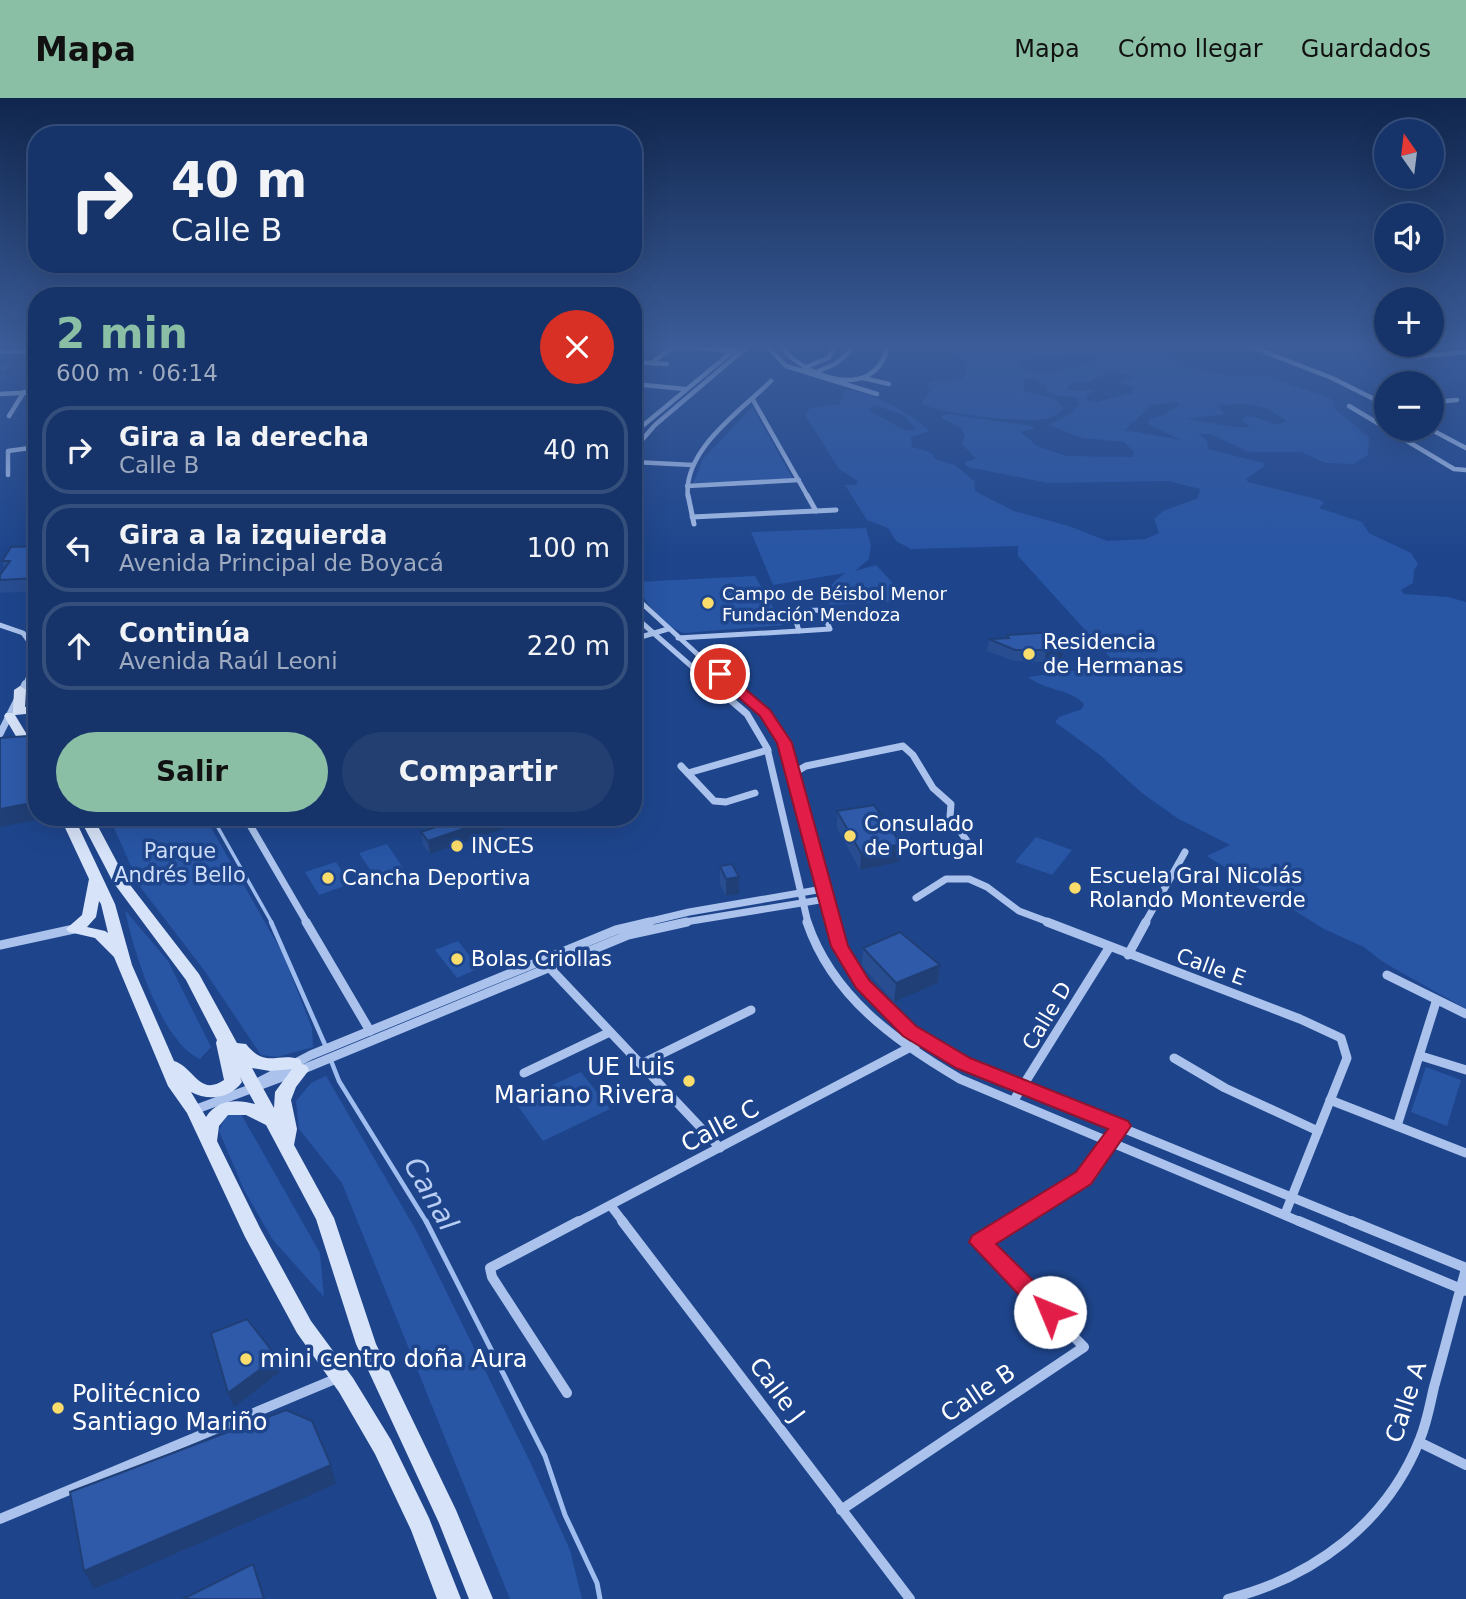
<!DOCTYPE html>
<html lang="es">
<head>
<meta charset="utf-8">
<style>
  body { margin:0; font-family:"DejaVu Sans",sans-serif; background:#233f71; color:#f1f3f6; height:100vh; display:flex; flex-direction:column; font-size:26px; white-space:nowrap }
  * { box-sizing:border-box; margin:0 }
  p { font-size:23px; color:#9eaac0 }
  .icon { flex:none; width:38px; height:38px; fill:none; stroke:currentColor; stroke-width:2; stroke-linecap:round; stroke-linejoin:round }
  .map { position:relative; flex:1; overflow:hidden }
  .drawer { position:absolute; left:28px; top:189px; width:614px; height:539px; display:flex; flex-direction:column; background:#163469; border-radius:28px; box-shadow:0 7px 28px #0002,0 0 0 2px #354f7d }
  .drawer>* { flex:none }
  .hud { position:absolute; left:28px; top:28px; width:614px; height:147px; border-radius:28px; box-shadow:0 7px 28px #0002,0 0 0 2px #354f7d; background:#163469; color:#f1f3f6; overflow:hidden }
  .needle { width:46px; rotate:346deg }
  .buttons { position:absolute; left:1374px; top:21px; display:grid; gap:14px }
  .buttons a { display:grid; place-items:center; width:70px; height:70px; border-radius:50%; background:#163469; box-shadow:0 7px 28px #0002,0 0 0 2px #354f7d; font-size:35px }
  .pin { position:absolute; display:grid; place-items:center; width:60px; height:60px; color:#fff; margin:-30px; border:4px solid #fff; border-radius:50%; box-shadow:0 2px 7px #0007 }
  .me { position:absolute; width:77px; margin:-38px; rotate:315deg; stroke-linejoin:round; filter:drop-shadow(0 0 5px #0008) }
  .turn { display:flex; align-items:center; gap:24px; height:147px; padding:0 28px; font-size:32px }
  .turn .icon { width:91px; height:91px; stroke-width:2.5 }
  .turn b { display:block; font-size:49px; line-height:60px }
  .round { display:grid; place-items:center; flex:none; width:74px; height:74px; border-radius:37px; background:#233f71 }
  .headline { display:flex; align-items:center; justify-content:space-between; height:119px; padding:0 28px }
  h1 { font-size:42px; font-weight:700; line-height:52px; color:#8abfa5 }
  .action { display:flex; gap:14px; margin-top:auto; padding:14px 28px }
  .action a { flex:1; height:80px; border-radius:42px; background:#8abfa5; color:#111; font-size:28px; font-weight:700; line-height:80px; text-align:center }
  .action a+a { background:#233f71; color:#f1f3f6 }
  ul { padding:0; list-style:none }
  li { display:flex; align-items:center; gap:21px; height:88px; margin:0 14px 10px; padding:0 14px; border:4px solid #354f7d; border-radius:28px }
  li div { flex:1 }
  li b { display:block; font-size:26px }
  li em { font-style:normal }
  header { display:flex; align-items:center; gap:42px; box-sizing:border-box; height:98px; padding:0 35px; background:#8abfa5; color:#111 }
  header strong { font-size:33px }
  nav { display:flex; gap:38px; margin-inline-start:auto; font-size:24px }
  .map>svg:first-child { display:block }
  .green { fill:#2855a4; fill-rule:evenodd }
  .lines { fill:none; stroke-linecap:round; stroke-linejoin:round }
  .stream-far2 { stroke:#9fbdee; stroke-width:3.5 }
  .stream-far1 { stroke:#9fbdee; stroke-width:4.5 }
  .stream { stroke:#9fbdee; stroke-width:5 }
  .street-far4 { stroke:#abc3ec; stroke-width:4.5 }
  .street-far3 { stroke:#abc3ec; stroke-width:5 }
  .street-far2 { stroke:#abc3ec; stroke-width:7 }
  .street-far1 { stroke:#abc3ec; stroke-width:9 }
  .street { stroke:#abc3ec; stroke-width:10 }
  .secondary { fill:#d7e3f9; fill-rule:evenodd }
  .wall { fill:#284d91 }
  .shaded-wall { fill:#203f76 }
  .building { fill:#2e5aa9; stroke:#203f76; stroke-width:2 }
  .route { fill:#e11d48; stroke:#92132f; stroke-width:2 }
  .poi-dot { fill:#fbdd6b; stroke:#1e458c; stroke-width:2.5 }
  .labels { text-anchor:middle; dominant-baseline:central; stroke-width:7; stroke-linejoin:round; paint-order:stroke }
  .far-poi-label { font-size:18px; fill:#fff; stroke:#1e458c; text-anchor:start }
  .poi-label { font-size:21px; fill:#fff; stroke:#1e458c; text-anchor:start }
  .park-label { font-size:21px; fill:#d0dff9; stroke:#1e458c }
  .street-label { font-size:21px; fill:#fff; stroke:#1e458c }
  .near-poi-label { font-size:24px; fill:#fff; stroke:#1e458c; text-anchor:start }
  .near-street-label { font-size:24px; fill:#fff; stroke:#1e458c }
  .near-water-label { font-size:28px; font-style:italic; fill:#b7cdf3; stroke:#1e458c }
</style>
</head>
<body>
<header>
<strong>Mapa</strong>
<nav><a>Mapa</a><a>Cómo llegar</a><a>Guardados</a></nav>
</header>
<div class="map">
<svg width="1466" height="1501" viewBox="0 0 1466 1501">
  <rect width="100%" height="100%" fill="#1e458c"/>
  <!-- green -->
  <g class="green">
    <path d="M 1146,248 L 1164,252 L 1177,267 L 1230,278 L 1266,278 L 1331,301 L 1336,312 L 1369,339 L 1368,357 L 1353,366 L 1326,365 L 1301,354 L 1249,354 L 1211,336 L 1199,336 L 1207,343 L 1208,351 L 1263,365 L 1265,368 L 1246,381 L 1248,384 L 1320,402 L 1324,405 L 1319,410 L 1362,424 L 1369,435 L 1411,455 L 1418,466 L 1414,472 L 1413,485 L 1401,492 L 1404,496 L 1448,499 L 1466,504 L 1466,911 L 1383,864 L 1364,849 L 1324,831 L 1207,758 L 1230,747 L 1177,720 L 1142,695 L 1100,657 L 1055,624 L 1059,619 L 1082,611 L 1084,606 C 1071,591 1046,593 1028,579 L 1117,567 L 1018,458 L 1018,448 L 911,451 L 896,443 L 888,430 L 867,422 L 845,387 L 856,387 L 858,383 L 839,371 L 805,317 L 810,310 L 840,306 L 845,292 C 865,290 916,317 929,333 L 911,339 L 912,349 L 930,354 L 937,362 L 955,367 L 974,383 L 975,393 L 1014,413 L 1069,428 L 1107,443 L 1145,441 L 1159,435 L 1154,421 L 1163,413 L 1198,400 L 1200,391 L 1169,383 L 1048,385 L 968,369 L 964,366 L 966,364 L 976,361 L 962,346 L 965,338 L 962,331 L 940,319 L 947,316 L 1033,328 L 1034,330 L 1021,334 L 1037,348 L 1066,358 L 1133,359 L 1134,354 L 1124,344 L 1082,340 L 1049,327 L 1070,316 L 1079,306 L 1076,299 L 1057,298 L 1046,292 L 1047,288 L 1035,281 L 1024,281 L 1024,293 L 1053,300 L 1064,310 C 1059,315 1053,320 1045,321 C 1024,325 937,316 921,305 L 930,294 L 927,286 C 939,278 955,288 966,277 L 967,265 L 951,254 L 959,249 L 1020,256 L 1042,249 ZM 1095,256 L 1102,258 C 1087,268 1031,284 1019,267 L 1023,261 ZM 1108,274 L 1131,277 L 1133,279 L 1118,284 L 1134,290 L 1132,295 L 1092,305 L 1085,299 L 1094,292 L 1067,292 L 1071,284 L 1089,284 ZM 1176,304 L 1179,307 L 1163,317 L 1150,321 L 1148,326 L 1181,342 L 1125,332 L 1152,307 ZM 1247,306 L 1269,311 L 1287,323 C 1274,332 1261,318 1247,318 L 1241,322 L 1250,329 C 1243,331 1198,323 1187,321 L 1225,316 L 1217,307 ZM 875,307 L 903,317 L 916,331 L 906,333 L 872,314 L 870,311 Z"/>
    <polygon points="752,309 793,381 693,385 703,361"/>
    <path d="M 866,430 L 871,447 L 869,461 L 855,473 L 876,467 L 902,495 L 903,500 L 887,504 L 829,507 C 828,488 832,485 845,475 L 773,487 L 751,434 Z"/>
    <path d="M 755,478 L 783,527 L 684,535 C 661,527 645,505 636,484 Z"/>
    <polygon points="109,719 205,719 283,856 312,930 313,949 277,959 261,957 204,872 141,790"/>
    <polygon points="1036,739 1072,752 1052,777 1015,764"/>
    <polygon points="387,746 403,770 375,779 359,755"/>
    <polygon points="336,764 350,786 319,797 305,774"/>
    <path d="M 125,812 L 168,863 L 211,949 L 200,961 C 161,944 133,852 125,812 Z"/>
    <polygon points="458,843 479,870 457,880 435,852"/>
    <polygon points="1426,969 1461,982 1447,1028 1411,1014"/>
    <polygon points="581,974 610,1011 543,1043 515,1004"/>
    <polygon points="326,978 416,1132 532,1368 570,1452 582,1501 510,1501 342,1085 299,1031 296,1003 311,985"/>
    <polygon points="241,1016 320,1155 324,1199 273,1142 244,1092 219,1033 226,1017"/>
  </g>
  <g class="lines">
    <!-- stream-far2 -->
    <polyline class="stream-far2" points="212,719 272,825"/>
    <!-- stream-far1 -->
    <g class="stream-far1">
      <polyline points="271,824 326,949"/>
      <polyline points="330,960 339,983 427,1125"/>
    </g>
    <!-- stream -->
    <polyline class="stream" points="426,1123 545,1358 565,1417 597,1485 600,1501"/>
    <!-- street-far4 -->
    <g class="street-far4">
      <polyline points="671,248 733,253"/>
      <polyline points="767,248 786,268 877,296"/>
      <path d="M 781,248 C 805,280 872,303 887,252"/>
      <polyline points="1250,248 1332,280 1386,307"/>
      <polyline points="0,254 37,253"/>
      <polyline points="1413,259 1466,254"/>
      <polyline points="634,264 667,266"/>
      <polyline points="651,265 675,248"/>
      <polyline points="804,270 828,260 833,253"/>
      <polyline points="816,274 835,266 851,253"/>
      <polyline points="863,280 889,286"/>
      <polyline points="634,286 685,291"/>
      <polyline points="0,296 37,294"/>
      <polyline points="753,302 808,399"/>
      <polyline points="1432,304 1457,302"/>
      <polyline points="1349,308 1386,330"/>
      <polyline points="9,318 24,294"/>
      <polyline points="1387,331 1454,371 1466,372"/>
      <polyline points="1430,331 1466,350"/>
      <polyline points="634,335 739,248"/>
      <polyline points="634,351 655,327 748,248"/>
      <polyline points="634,364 693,367"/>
      <polyline points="8,377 8,353 37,349"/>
      <polyline points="687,388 799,382"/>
      <path d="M 688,399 C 682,352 742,312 771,283"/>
    </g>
    <!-- street-far3 -->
    <g class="street-far3">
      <polyline points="688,397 694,426"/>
      <polyline points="807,397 816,413"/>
      <polyline points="692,419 836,412"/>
      <polyline points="634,498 732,588"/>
      <polygon points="822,512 830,531 799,533 793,513"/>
      <polyline points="634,518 714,588"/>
      <polyline points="0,527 23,535 37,554"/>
      <polyline points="678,540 799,533"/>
      <polyline points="634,541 668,531"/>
      <polyline points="25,588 37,558"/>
    </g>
    <!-- street-far2 -->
    <g class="street-far2">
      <polyline points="712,586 747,616 767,650 808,825"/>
      <polyline points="730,586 775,627 785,645 815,772 832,825"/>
      <polyline points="0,636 25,586"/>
      <polyline points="681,668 714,703 726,704 755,695"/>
      <polyline points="688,675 768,652"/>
      <polyline points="792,676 806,668 903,648 913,657 933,690 951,706 950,719 967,743"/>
      <polyline points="247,722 307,825"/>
      <polyline points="916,800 946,781 969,781 987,789 1019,813 1051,825"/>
      <polyline points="643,825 689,814 823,791"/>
      <polyline points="679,825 826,801"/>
      <polyline points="1145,825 1185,754"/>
    </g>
    <!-- street-far1 -->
    <g class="street-far1">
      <polyline points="306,824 370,933"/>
      <path d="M 807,824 C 832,898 895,943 960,981 L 1303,1125"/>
      <path d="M 831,824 C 856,894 901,928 963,965 L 1355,1125"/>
      <polyline points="1047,824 1300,921 1341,940 1347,960 1285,1116"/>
      <polyline points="0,847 74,831"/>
      <polyline points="1128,857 1146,824"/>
      <polyline points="547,867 720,1050"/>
      <polyline points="1387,877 1466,916"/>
      <polyline points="1421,958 1466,972"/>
      <polyline points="1174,960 1225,990 1318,1033"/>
      <polyline points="641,966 751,912"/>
      <polyline points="524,975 610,934"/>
      <polyline points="257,985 311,957 616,832 650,824"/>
      <polyline points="1014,1002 1109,850"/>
      <polyline points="1330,1002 1466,1055"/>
      <polyline points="194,1012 301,972 628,837 687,824"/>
      <polyline points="1397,1028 1436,904"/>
      <polyline points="611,1108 624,1125"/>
      <polyline points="576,1125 924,942"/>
      <polyline points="1011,1125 1084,1080 1121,1029"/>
    </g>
    <!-- street -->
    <g class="street">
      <polyline points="622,1123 910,1501"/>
      <polyline points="1299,1123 1466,1193"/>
      <polyline points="1351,1123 1466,1170"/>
      <polyline points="567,1295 492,1179 490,1170 579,1123"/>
      <polyline points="1419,1344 1466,1367"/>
      <polyline points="841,1412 1084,1249 980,1144 1014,1123"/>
      <polyline points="0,1421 340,1279"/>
      <path d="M 1228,1501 C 1314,1479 1387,1425 1420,1341 C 1427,1324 1430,1306 1434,1289 C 1445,1250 1455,1210 1466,1171"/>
    </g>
    <!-- secondary -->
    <g class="secondary">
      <polygon points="20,588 26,592 25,609 37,607 37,615 15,617 26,635 37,644 37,655 17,640 4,618 6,615 13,615 14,592"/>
      <path d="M 60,719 L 74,719 L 115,806 L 132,867 L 174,963 C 194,969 199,999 224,982 L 216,945 L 217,942 L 186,882 L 113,784 L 79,719 L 93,719 L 127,783 L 199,876 L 237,945 L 246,946 C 266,971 276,954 300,961 L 302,966 L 307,968 L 309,972 L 296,989 L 291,1002 L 297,1031 L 294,1047 L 334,1120 L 376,1246 L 456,1412 L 493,1501 L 469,1501 L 439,1425 L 356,1246 L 316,1121 L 266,1027 L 246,1017 L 228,1017 L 219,1028 L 217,1043 L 260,1130 L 311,1223 L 353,1280 L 391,1342 L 429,1420 L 461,1501 L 437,1501 L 411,1432 L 375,1356 L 339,1294 L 297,1235 L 245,1139 L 187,1015 L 168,988 L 114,859 L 95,840 L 69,834 L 66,831 L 82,817 L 89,781 ZM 99,803 L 101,806 L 108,835 L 105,833 L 87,829 L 96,819 ZM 252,970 L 270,973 L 292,971 L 275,994 L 274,1010 ZM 240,979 L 255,1006 C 237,1001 217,1001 206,1019 L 191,994 C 208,1003 230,1001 242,984 Z"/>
    </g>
  </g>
  <!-- wall -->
  <g class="wall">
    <polygon points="0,266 15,270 7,280 0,280"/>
    <polygon points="37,448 37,493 0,495 0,477 5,471 2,463"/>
    <polygon points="1054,534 1062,561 1045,564 1014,563 987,553 989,541 1007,540 1007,537"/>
    <polygon points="837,713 901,746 900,764 860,772 837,730"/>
    <polygon points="465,719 430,756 423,747 421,734"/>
    <polygon points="720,768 739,796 726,798 720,786"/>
    <polygon points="863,850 940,867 938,885 894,904 862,868"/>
  </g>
  <!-- shaded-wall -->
  <g class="shaded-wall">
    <polygon points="13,264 15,270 7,280 5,274"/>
    <polygon points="1064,549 1062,561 1045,564 1046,552"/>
    <polygon points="37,704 37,719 52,719 0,729 0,711"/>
    <polygon points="498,719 537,719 430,756 428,743"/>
    <polygon points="901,746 900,764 860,772 861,755"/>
    <polygon points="739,779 739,796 726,798 726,781"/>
    <polygon points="940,867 938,885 894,904 896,885"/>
    <polygon points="277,1259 281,1273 234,1309 228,1295"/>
    <polygon points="331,1367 336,1386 94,1491 84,1473"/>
    <polygon points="253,1466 260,1484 265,1501 264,1501"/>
  </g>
  <!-- building -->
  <g class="building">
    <polygon points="13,264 5,274 0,274 1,265"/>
    <polygon points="37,448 37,480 0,482 0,477 10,463 2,463 11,449"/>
    <polygon points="1054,534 1064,549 1046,552 1015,552 989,541 1009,540 1007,537"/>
    <polygon points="27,638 37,670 37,704 0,711 0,640"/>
    <polygon points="874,707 901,746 861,755 837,713"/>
    <polygon points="465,719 498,719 428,743 421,734"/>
    <polygon points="732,766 739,779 726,781 720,768"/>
    <polygon points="900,834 940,867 896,885 863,850"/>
    <polygon points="247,1221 277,1259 228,1295 211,1235"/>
    <polygon points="286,1312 312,1323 331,1367 84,1473 70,1394"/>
    <polygon points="253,1466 264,1501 183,1501"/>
  </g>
  <!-- sky -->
  <linearGradient id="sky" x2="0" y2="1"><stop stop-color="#10264d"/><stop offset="0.54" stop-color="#3b5c99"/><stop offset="1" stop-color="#3b5c99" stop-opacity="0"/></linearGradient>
  <rect width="1466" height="458" fill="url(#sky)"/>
  <!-- route -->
  <polygon class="route" points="715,573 724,573 770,612 792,645 848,848 869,882 916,928 970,960 1128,1023 1131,1028 1091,1086 996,1146 1058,1207 1061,1214 1058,1221 1050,1224 1042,1221 969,1144 972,1138 1076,1074 1108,1031 956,970 903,938 856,890 831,848 777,645 760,618 715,579"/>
  <!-- markers -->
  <g class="poi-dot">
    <circle cx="708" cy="505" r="7"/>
    <circle cx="1029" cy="556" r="7"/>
    <circle cx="850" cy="738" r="7"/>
    <circle cx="457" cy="748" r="7"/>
    <circle cx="328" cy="780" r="7"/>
    <circle cx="1075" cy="790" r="7"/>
    <circle cx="457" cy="861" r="7"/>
    <circle cx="689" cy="983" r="7"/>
    <circle cx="246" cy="1261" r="7"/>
    <circle cx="58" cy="1310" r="7"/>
  </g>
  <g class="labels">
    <!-- far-poi labels -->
    <g class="far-poi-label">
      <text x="722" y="495">Campo de Béisbol Menor<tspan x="722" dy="21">Fundación Mendoza</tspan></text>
    </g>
    <!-- poi labels -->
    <g class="poi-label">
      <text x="1043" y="544">Residencia<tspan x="1043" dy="24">de Hermanas</tspan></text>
      <text x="864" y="726">Consulado<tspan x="864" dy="24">de Portugal</tspan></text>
      <text x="471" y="748">INCES</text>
      <text x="1089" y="778">Escuela Gral Nicolás<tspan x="1089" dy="24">Rolando Monteverde</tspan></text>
      <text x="342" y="780">Cancha Deportiva</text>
      <text x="471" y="861">Bolas Criollas</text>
    </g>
    <!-- park labels -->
    <g class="park-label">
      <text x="180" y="753">Parque<tspan x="180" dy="24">Andrés Bello</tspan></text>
    </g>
    <!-- street labels -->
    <g class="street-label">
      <text transform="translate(1211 869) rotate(20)">Calle E</text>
      <text transform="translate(1047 918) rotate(-59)">Calle D</text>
    </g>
    <!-- near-poi labels -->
    <g class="near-poi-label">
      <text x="675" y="969" text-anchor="end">UE Luis<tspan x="675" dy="28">Mariano Rivera</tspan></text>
      <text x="260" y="1261">mini centro doña Aura</text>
      <text x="72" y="1296">Politécnico<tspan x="72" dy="28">Santiago Mariño</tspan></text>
    </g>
    <!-- near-street labels -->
    <g class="near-street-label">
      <text transform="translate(720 1028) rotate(-28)">Calle C</text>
      <text transform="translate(777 1292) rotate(53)">Calle J</text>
      <text transform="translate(978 1295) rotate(-34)">Calle B</text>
      <text transform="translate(1406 1304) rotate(-72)">Calle A</text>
    </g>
    <!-- near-water labels -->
    <g class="near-water-label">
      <text transform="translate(431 1096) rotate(60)">Canal</text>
    </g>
  </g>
</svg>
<div class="buttons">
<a><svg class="needle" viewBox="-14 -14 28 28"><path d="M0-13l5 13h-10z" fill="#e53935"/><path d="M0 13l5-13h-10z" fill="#9eaac0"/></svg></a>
<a><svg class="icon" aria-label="sound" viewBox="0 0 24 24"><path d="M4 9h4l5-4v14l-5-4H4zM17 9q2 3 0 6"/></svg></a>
<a>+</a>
<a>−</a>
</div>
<div class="pin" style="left:720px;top:576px;background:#d93025"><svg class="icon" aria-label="arrive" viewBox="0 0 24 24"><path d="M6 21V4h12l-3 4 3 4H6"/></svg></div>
<svg class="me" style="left:1050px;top:1214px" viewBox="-20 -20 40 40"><circle r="19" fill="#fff"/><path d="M0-13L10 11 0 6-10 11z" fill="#e11d48"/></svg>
<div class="hud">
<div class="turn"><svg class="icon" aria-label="right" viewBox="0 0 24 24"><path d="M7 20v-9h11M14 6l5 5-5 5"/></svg><div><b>40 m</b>Calle B</div></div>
</div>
<section class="drawer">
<div class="headline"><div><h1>2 min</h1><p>600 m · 06:14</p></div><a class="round" style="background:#d93025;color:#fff"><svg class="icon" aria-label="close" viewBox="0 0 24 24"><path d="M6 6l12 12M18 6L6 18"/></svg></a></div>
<ul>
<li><svg class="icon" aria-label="right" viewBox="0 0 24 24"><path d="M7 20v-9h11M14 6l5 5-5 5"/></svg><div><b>Gira a la derecha</b><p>Calle B</p></div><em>40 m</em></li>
<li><svg class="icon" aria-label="left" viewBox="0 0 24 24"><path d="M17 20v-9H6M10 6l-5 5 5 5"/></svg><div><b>Gira a la izquierda</b><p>Avenida Principal de Boyacá</p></div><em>100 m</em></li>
<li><svg class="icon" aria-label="ahead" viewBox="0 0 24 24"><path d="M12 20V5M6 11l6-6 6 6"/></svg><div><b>Continúa</b><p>Avenida Raúl Leoni</p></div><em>220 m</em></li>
</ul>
<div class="action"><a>Salir</a><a>Compartir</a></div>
</section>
</div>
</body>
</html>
